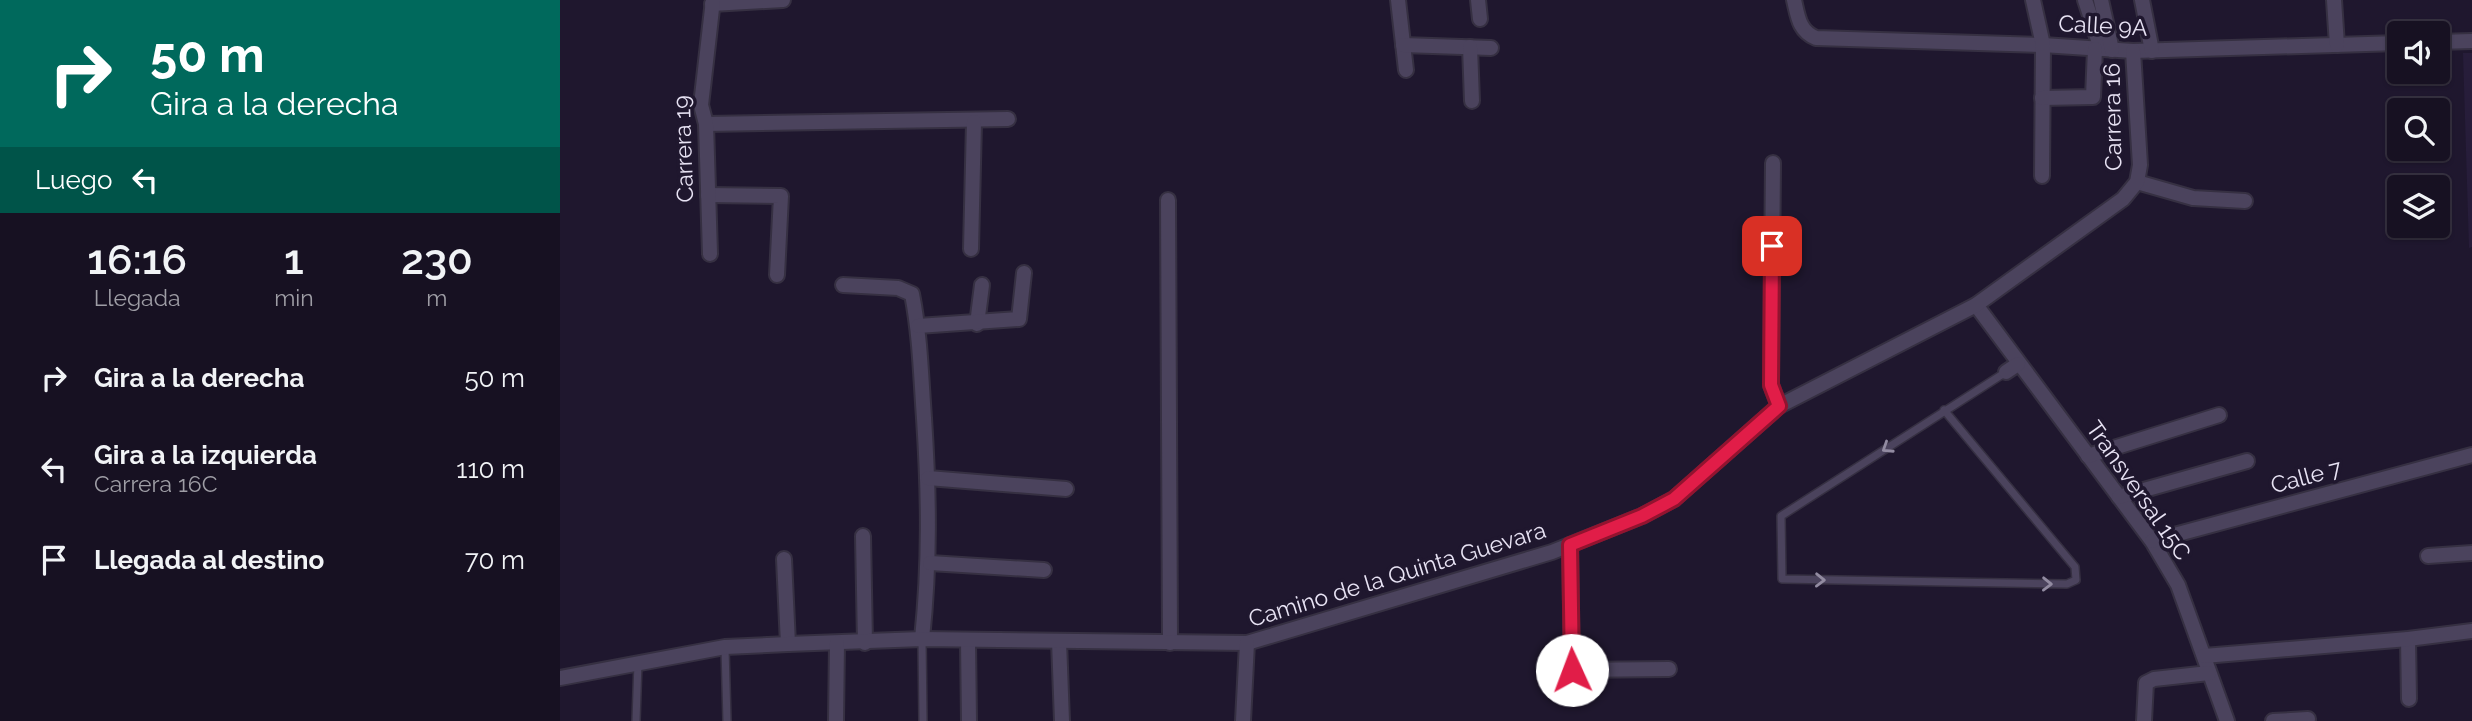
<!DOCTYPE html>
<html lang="es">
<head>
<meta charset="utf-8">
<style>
  body { margin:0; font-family:Raleway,sans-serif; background:#241f2f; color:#f1f3f6; height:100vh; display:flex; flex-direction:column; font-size:26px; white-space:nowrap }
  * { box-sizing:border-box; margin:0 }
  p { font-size:23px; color:#9e9da5 }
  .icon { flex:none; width:38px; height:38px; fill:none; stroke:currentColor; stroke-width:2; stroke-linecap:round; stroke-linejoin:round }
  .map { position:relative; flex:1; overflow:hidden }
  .panel { display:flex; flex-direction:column; background:#171122; width:560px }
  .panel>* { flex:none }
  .hud { background:#00695c; color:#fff; overflow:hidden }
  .fabs { position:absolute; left:1827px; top:21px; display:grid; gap:14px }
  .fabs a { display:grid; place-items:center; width:63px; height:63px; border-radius:7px; background:#171122; box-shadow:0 2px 5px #0004,0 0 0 2px #363140; font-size:35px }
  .pin { position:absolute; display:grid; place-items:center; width:60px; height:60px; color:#fff; margin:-30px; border-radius:14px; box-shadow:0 4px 10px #0006 }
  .me { position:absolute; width:77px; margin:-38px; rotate:358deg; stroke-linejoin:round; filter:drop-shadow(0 0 5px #0008) }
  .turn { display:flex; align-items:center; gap:24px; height:147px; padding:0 35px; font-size:32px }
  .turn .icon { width:91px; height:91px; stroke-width:2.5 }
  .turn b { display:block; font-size:49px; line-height:60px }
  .then { display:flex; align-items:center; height:66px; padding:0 35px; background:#0003; gap:14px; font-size:26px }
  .eta { display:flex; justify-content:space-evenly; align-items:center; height:119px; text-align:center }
  .eta b { font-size:42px; font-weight:600; line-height:49px }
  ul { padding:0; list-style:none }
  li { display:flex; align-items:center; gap:21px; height:91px; padding:0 35px }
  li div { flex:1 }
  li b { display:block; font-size:26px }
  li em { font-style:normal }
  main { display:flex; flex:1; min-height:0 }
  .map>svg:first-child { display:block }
  .built { fill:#271d3a }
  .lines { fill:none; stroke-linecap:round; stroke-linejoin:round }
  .service-casing { stroke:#363042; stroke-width:10 }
  .minor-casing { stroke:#363042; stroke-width:18 }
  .service { stroke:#4b435d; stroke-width:7 }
  .minor { stroke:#4b435d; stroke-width:14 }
  .oneway { stroke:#928ba1 }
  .route-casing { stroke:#92132f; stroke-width:18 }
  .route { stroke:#e11d48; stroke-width:12 }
  .labels { text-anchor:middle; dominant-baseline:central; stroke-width:7; stroke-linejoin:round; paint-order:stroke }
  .street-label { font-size:23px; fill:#e8e3f4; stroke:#1f172e }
</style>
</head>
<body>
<main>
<section class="panel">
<div class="hud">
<div class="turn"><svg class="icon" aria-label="right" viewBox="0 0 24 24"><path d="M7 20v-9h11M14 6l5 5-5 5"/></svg><div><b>50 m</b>Gira a la derecha</div></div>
<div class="then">Luego<svg class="icon" aria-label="left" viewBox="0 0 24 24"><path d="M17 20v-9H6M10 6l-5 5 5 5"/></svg></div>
</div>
<div class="eta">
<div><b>16:16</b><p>Llegada</p></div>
<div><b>1</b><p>min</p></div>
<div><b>230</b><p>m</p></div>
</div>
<ul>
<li><svg class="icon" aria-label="right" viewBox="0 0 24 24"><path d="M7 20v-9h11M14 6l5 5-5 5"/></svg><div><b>Gira a la derecha</b></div><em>50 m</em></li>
<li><svg class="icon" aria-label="left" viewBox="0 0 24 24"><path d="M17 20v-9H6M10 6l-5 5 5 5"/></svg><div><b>Gira a la izquierda</b><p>Carrera 16C</p></div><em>110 m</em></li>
<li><svg class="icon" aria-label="arrive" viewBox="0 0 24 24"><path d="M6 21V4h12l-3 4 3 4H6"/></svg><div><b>Llegada al destino</b></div><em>70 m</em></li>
</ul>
</section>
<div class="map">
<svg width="1912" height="721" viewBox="0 0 1912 721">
  <rect width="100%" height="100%" fill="#1f172e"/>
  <!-- built -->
  <polygon class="built" points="1903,53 1912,53 1912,247 1909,248"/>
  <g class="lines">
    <!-- service casing -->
    <g class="service-casing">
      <g id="service">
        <polyline points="1384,410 1515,567 1516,580 1507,584 1222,579 1221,516 1446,372"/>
        <polyline points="362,639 363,721"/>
        <polyline points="165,648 167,721"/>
        <polyline points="76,721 78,662"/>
      </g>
    </g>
    <!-- minor casing -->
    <g class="minor-casing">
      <g id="minor">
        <polyline points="838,0 846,70"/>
        <polyline points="918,0 920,19"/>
        <path d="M 1234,0 C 1238,17 1239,31 1256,38 L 1483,45 L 1573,51 L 1839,43"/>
        <polyline points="1473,0 1483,45 1482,176"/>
        <polyline points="1525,0 1541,49"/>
        <polyline points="1541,0 1552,50"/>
        <polyline points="1582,0 1592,51"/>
        <polyline points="1774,0 1777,45"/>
        <polyline points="152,4 223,0"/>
        <polyline points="1878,42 1912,41"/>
        <polyline points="843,45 931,48"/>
        <polyline points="910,47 912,101"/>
        <polyline points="1482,98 1533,97 1535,49"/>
        <polyline points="146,124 448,119"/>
        <polyline points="1213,163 1211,385 1219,406"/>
        <polyline points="1577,182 1633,198 1685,201"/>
        <polyline points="148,195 221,196 217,275"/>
        <polyline points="608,200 610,643"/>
        <polyline points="411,249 414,122"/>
        <polyline points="150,254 146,124 141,105 153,0"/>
        <path d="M 283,285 L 338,288 L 352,294 C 360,335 361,376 364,418 C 369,495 370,562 362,639"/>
        <polyline points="1416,305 1592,541 1618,585 1667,721"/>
        <polyline points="417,324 422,285"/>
        <polyline points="358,326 459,319 464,273"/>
        <polyline points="1446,372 1458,364"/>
        <polyline points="1528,456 1659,415"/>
        <polyline points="368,478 506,489"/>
        <polyline points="1559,497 1687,461"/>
        <polyline points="303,536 305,643"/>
        <polyline points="1592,541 1912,455"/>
        <polyline points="1010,545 1012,670 1109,669"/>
        <polyline points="1868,556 1912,553"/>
        <polyline points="224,559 228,644"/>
        <polyline points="370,563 484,570"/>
        <polyline points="1848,639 1849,699"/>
        <polyline points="408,641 409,721"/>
        <polyline points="499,641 502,721"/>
        <polyline points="1644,656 1848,639 1912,631"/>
        <polyline points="0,678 165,647 228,644 362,639 687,643 992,552 1082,516 1114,499 1219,406 1416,305 1563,199 1577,182 1580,165 1573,51"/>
        <polyline points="276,721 277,643"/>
        <polyline points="683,721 687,643"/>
        <polyline points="1584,721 1586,683 1594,679 1649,673"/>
        <polyline points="1713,721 1748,719"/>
      </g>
    </g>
    <!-- service -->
    <use href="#service" class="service"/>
    <!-- minor -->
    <use href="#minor" class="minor"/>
  </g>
  <!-- one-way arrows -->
  <defs><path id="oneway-chevron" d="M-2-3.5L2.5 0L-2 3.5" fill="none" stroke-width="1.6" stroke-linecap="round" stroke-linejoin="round" transform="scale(1.75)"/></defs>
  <g class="oneway">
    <use href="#oneway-chevron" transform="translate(1327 448) rotate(147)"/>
    <use href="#oneway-chevron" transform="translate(1260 580) rotate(1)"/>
    <use href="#oneway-chevron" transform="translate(1487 584) rotate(1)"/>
  </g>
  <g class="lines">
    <!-- route casing -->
    <g class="route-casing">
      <polyline id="route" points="1012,670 1010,545 1082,516 1114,499 1219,406 1211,385 1212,246"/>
    </g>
    <!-- route -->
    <use href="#route" class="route"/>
  </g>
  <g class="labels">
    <!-- street labels -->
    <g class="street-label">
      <text transform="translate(1543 25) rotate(3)">Calle 9A</text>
      <text transform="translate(1552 117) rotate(-91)">Carrera 16</text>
      <text transform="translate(123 149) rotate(-92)">Carrera 19</text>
      <text transform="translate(1746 476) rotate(-15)">Calle 7</text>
      <text transform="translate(1579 490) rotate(55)">Transversal 15C</text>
      <text transform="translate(837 574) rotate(-17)">Camino de la Quinta Guevara</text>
    </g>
  </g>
</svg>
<div class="fabs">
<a><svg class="icon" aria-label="sound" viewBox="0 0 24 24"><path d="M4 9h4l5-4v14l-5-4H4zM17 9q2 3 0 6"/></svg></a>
<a><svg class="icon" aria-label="search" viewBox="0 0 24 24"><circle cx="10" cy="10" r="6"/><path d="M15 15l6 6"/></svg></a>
<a><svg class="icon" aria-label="layers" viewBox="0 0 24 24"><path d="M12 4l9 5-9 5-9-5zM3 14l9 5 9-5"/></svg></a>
</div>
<div class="pin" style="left:1212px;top:246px;background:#d93025"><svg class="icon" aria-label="arrive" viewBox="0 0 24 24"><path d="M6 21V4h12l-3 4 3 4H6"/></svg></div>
<svg class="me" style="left:1012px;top:670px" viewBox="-20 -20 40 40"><circle r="19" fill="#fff"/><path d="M0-13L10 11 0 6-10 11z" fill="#e11d48"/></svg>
</div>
</main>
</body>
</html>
